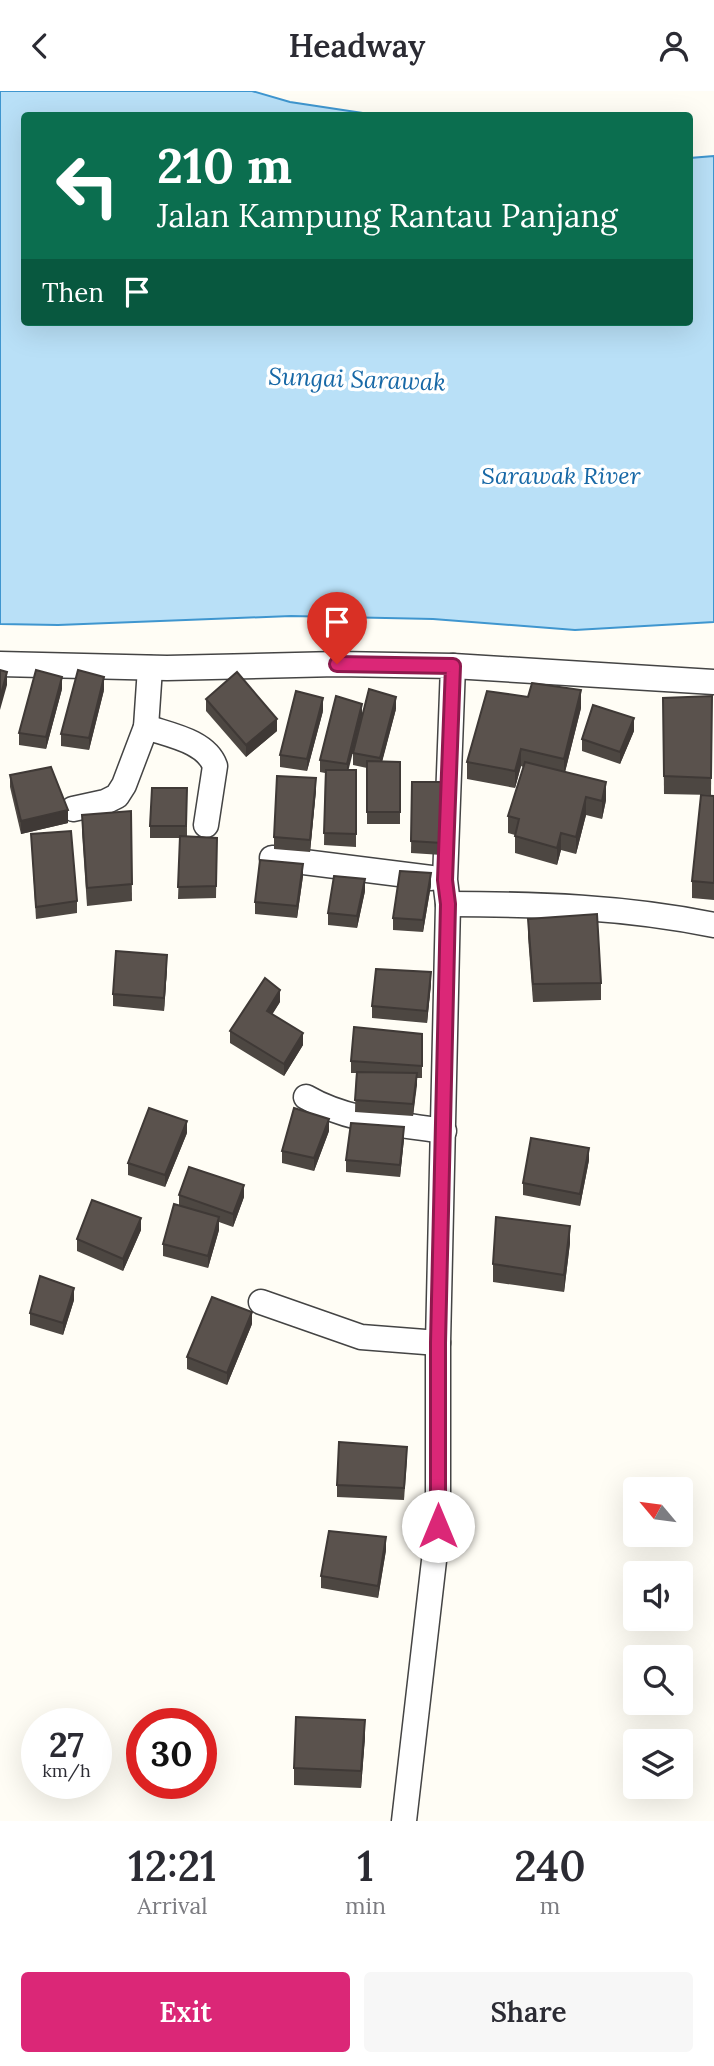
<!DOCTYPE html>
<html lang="en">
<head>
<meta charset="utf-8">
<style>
  body { margin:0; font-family:Lora,serif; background:#f7f7f7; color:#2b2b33; height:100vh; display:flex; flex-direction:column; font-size:26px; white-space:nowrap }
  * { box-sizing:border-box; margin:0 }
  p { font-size:23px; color:#7c7c81 }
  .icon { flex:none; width:38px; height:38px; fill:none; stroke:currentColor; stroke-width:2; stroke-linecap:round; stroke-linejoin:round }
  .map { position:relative; height:1730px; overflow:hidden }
  .details { display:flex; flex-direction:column; background:#fff; flex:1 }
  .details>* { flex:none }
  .banner { position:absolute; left:21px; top:21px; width:672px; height:214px; border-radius:7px; box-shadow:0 7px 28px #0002; background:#0b6e4f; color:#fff; overflow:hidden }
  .needle { width:46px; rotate:299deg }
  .fabs { position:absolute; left:623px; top:1386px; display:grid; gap:14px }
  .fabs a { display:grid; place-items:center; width:70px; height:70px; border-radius:7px; background:#fff; box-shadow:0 7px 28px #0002; font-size:35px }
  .speed { position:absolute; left:21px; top:1617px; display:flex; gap:14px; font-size:35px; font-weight:700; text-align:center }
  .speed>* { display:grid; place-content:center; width:91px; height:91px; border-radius:50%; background:#fff; box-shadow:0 7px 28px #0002; line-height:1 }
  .speed small { font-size:18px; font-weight:400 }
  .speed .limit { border:10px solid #d22; background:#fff; color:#111 }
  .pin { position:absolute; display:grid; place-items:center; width:60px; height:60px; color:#fff; margin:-72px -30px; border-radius:50% 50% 50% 0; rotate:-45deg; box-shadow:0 0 7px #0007 }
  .pin .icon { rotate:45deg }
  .me { position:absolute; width:77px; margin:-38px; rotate:0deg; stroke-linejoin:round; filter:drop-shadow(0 0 5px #0008) }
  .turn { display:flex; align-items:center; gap:24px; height:147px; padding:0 21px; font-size:32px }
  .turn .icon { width:91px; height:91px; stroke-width:2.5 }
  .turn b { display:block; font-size:49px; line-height:60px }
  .then { display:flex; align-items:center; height:66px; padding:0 21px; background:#0003; gap:14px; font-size:26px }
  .eta { display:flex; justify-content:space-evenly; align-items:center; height:119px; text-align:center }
  .eta b { font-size:42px; font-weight:600; line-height:49px }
  .cta { display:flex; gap:14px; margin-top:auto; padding:14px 21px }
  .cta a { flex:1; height:80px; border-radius:7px; background:#db2777; color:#fff; font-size:28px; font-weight:600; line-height:80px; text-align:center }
  .cta a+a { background:#f7f7f7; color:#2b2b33 }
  header { display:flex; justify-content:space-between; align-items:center; height:91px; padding:0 21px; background:#fff; font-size:32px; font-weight:600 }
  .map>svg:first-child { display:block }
  .water { fill:#b9e0f7; stroke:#3f96cf; stroke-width:2 }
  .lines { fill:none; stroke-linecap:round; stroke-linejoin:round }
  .street-casing { stroke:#444; stroke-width:27 }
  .street { stroke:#fff; stroke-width:24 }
  .wall { fill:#4d4742 }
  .shaded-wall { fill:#3f3936 }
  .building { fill:#5a524d; stroke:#3f3936; stroke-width:2 }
  .route-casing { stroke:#8e194d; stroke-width:18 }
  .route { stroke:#db2777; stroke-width:12 }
  .labels { text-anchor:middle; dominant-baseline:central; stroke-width:7; stroke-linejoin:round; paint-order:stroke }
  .water-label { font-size:24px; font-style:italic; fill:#1768a6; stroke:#fff }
</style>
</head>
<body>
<header><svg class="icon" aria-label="back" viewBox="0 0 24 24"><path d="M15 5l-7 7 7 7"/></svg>Headway<svg class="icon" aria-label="person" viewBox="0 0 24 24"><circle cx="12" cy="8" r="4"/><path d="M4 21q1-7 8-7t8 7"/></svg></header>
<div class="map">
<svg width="714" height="1730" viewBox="0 0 714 1730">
  <rect width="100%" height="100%" fill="#fffdf5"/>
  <!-- water -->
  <polygon class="water" points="0,0 252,0 290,11 376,24 24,24 24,231 690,231 690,67 714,65 714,531 575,539 433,528 291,525 58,534 0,533"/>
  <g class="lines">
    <!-- street casing -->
    <g class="street-casing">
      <g id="street">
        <polyline points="0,573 167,577 337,573 453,575 445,789 448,813 438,1252 438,1435 404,1730"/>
        <polyline points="453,575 714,591"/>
        <path d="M 146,636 C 169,644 206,650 215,675 L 206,734"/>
        <polyline points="73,718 105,711 117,705 124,694 146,636 150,577"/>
        <polyline points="272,767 431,787"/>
        <path d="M 448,813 C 537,813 626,816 714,834"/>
        <path d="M 306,1006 C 347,1030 398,1033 444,1040"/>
        <polyline points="261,1211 361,1246 438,1252"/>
      </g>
    </g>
    <!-- street -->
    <use href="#street" class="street"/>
  </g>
  <!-- wall -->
  <g class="wall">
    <polygon points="62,598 46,658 19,654 19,642"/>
    <polygon points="104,599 89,659 61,655 61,643"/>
    <polygon points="336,605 348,679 356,679 356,756 324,754 325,682 320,681 320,669"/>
    <polygon points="712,605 711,704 664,703 663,607"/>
    <polygon points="206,608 277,640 246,666 206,620"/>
    <polygon points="581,617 565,681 606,709 602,728 586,724 576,763 561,759 557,774 515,762 515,744 508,742 508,725 523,676 521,675 515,697 467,688 467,671"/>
    <polygon points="396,618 382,670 400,671 400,733 367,733 367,677 353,674 353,662"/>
    <polygon points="323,620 307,680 280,676 280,664"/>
    <polygon points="634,640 620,673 582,660 582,648"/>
    <polygon points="10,684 68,732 21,743 10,696"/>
    <polygon points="412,691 445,703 442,764 411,762"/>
    <polygon points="187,697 187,745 217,747 216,807 178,808 180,747 150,747 150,735"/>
    <polygon points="316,699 310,761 274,758 274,746"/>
    <polygon points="714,705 714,809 692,807 692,790"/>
    <polygon points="131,720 132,810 87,815 82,741 82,724"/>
    <polygon points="31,743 77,810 77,822 36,828"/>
    <polygon points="303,785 297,827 255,823 255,811"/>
    <polygon points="431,794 423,841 393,839 393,827"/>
    <polygon points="365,800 357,837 328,834 328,822"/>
    <polygon points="528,828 601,892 601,909 533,911 528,846"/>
    <polygon points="167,877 164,920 113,915 113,903"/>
    <polygon points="431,893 427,932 372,927 372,915"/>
    <polygon points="280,911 272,923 303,954 284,985 230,952 230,940"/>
    <polygon points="422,943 422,987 417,987 413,1025 355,1021 356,982 351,982 351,970"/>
    <polygon points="329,1040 314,1080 282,1072 282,1060"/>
    <polygon points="187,1042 165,1096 128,1084 128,1072"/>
    <polygon points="404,1048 400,1086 346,1081 346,1069"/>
    <polygon points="589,1069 580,1115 523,1104 523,1092"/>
    <polygon points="179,1104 244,1106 233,1136 219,1131 219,1139 208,1177 163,1165 163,1153 179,1115"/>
    <polygon points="141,1139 123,1180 77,1160 77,1148"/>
    <polygon points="570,1152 564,1201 493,1191 493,1173"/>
    <polygon points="74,1209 63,1244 30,1234 30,1222"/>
    <polygon points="252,1233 227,1294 187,1278 187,1266"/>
    <polygon points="407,1368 404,1409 337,1406 337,1394"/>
    <polygon points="386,1459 378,1507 321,1497 321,1485"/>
    <polygon points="365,1646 361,1697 294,1694 294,1677"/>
  </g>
  <!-- shaded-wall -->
  <g class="shaded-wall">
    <polygon points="7,581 7,594 0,619 0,607"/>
    <polygon points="62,586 62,598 46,658 46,646"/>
    <polygon points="104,586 104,599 89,659 89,647"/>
    <polygon points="581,599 581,617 564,685 564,668"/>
    <polygon points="396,606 396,618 380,679 380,667"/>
    <polygon points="323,607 323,620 307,680 307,668"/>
    <polygon points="362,613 362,625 347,685 347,673"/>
    <polygon points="634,627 634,640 620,673 620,661"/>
    <polygon points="277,628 277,640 246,666 246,654"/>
    <polygon points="521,658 521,675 515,697 515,680"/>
    <polygon points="316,687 316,699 310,761 310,749"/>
    <polygon points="606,691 606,709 602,728 602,710"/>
    <polygon points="586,706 586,724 576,763 576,746"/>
    <polygon points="68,719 68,732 21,743 21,730"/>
    <polygon points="561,742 561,759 557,774 557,757"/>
    <polygon points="303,773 303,785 297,827 297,815"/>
    <polygon points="431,782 431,794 423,841 423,829"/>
    <polygon points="365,788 365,800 357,837 357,825"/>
    <polygon points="167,864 167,877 164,920 164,907"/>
    <polygon points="431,881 431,893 427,932 427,920"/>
    <polygon points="280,899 280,911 267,932 267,920"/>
    <polygon points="303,942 303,954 284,985 284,973"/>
    <polygon points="417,982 417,994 413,1025 413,1013"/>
    <polygon points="329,1028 329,1040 314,1080 314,1067"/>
    <polygon points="187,1030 187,1042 165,1096 165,1084"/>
    <polygon points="404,1036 404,1048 400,1086 400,1074"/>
    <polygon points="589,1057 589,1069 580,1115 580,1103"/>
    <polygon points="244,1094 244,1106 233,1136 233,1123"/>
    <polygon points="219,1126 219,1139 208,1177 208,1165"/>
    <polygon points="141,1127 141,1139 123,1180 123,1168"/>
    <polygon points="570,1135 570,1152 564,1201 564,1184"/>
    <polygon points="74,1197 74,1209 63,1244 63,1232"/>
    <polygon points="252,1221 252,1233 227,1294 227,1282"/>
    <polygon points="386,1446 386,1459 378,1507 378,1495"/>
    <polygon points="365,1629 365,1646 361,1697 361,1680"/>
  </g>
  <!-- building -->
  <g class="building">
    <polygon points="0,579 7,581 0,607"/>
    <polygon points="36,579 62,586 46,646 19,642"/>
    <polygon points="78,579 104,586 89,647 61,643"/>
    <polygon points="237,581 277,628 246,654 206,608"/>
    <polygon points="532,592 581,599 564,668 521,658 515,680 467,671 487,600 528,606"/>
    <polygon points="369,598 396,606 380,667 353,662"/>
    <polygon points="296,600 323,607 307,668 280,664"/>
    <polygon points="336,605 362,613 347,673 320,669"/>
    <polygon points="712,605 711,687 664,685 663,607"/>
    <polygon points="593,614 634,627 620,661 582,648"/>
    <polygon points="367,670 400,671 400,721 367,721"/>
    <polygon points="525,671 606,691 602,710 586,706 576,746 561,742 557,757 515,745 519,728 508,725"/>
    <polygon points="51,676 68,719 21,730 10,684"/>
    <polygon points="326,679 356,679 356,743 324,742"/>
    <polygon points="277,685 316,687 310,749 274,746"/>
    <polygon points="412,691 445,691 442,752 411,750"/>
    <polygon points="152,697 187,697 186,735 150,735"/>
    <polygon points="701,704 714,705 714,792 692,790"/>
    <polygon points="131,720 132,793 87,797 82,724"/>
    <polygon points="71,740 77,810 36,816 31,743"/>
    <polygon points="180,745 217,747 216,795 178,796"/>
    <polygon points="260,769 303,773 297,815 255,811"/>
    <polygon points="400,780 431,782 423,829 393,827"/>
    <polygon points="334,785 365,788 357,825 328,822"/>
    <polygon points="597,823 601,892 533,893 528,828"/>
    <polygon points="116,860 167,864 164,907 113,903"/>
    <polygon points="376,878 431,881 427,920 372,915"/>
    <polygon points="265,887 280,899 267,920 303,942 284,973 230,940"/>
    <polygon points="354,936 422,943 422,975 351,970"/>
    <polygon points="357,981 417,982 413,1013 355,1009"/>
    <polygon points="149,1017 187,1030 165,1084 128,1072"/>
    <polygon points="294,1017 329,1028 314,1067 282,1060"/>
    <polygon points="351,1032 404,1036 400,1074 346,1069"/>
    <polygon points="531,1047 589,1057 580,1103 523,1092"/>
    <polygon points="189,1076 244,1094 233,1123 179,1104"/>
    <polygon points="92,1109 141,1127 123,1168 77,1148"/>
    <polygon points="174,1113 219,1126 208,1165 163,1153"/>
    <polygon points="496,1126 570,1135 564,1184 493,1173"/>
    <polygon points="40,1185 74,1197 63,1232 30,1222"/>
    <polygon points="212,1206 252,1221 227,1282 187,1266"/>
    <polygon points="339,1351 407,1356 404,1397 337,1394"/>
    <polygon points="329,1440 386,1446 378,1495 321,1485"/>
    <polygon points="296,1626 365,1629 361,1680 294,1677"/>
  </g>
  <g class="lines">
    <!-- route casing -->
    <g class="route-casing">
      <polyline id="route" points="337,573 453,575 445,789 448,813 438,1252 438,1435"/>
    </g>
    <!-- route -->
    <use href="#route" class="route"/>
  </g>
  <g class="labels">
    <!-- water labels -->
    <g class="water-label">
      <text transform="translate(357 288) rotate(2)">Sungai Sarawak</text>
      <text x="561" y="384">Sarawak River</text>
    </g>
  </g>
</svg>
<div class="fabs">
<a><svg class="needle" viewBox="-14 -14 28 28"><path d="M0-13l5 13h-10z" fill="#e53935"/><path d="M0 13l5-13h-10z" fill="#7c7c81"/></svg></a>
<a><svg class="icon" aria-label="sound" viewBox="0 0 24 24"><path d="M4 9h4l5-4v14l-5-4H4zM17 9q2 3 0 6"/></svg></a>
<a><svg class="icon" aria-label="search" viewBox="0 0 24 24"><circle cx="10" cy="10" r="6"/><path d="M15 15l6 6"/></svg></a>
<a><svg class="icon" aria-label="layers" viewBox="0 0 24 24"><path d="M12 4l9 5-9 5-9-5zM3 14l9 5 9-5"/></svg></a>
</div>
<div class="speed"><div>27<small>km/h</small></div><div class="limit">30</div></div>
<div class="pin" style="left:337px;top:573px;background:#d93025"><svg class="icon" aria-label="arrive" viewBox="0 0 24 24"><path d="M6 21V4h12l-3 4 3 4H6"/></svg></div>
<svg class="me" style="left:438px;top:1435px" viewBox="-20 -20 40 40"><circle r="19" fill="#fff"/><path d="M0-13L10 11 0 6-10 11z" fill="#db2777"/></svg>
<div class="banner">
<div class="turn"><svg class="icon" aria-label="left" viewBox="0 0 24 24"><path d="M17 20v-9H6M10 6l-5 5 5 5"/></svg><div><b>210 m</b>Jalan Kampung Rantau Panjang</div></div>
<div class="then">Then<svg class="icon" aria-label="arrive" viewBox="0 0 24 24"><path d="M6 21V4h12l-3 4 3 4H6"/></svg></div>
</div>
</div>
<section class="details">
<div class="eta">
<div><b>12:21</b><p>Arrival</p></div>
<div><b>1</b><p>min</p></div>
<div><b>240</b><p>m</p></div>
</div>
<div class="cta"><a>Exit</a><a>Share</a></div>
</section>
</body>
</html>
